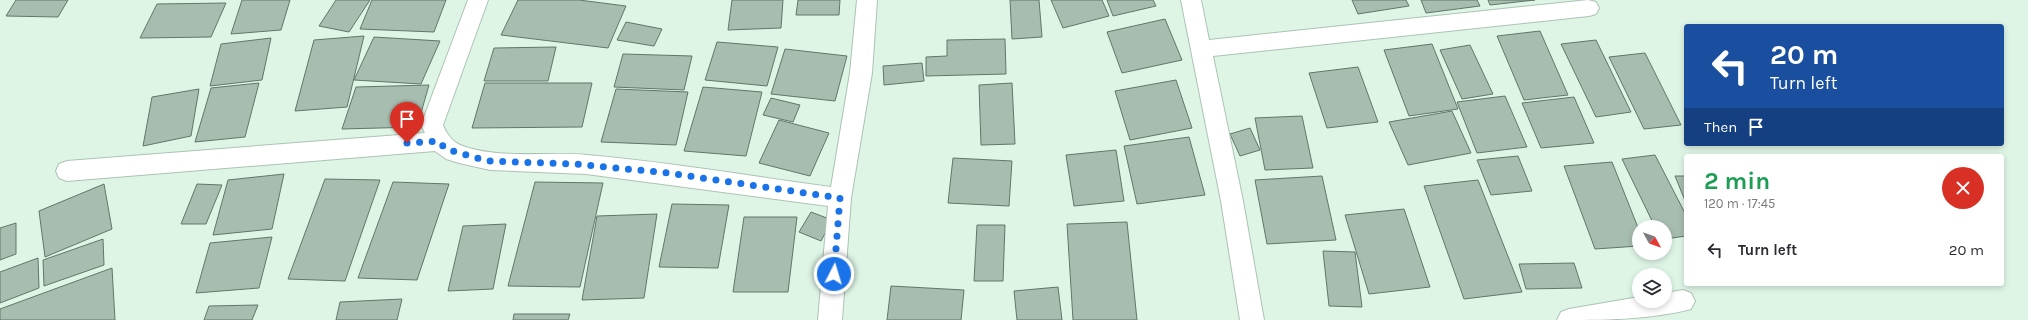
<!DOCTYPE html>
<html lang="en">
<head>
<meta charset="utf-8">
<style>
  body { margin:0; font-family:Karla,sans-serif; background:#f7f7f7; color:#2b2b33; height:100vh; display:flex; flex-direction:column; font-size:15px; white-space:nowrap }
  * { box-sizing:border-box; margin:0 }
  p { font-size:13px; color:#7c7c81 }
  .icon { flex:none; width:22px; height:22px; fill:none; stroke:currentColor; stroke-width:2; stroke-linecap:round; stroke-linejoin:round }
  .map { position:relative; flex:1; overflow:hidden }
  .sheet { position:absolute; left:1684px; top:154px; width:320px; height:132px; display:flex; flex-direction:column; background:#fff; border-radius:4px; box-shadow:0 2px 6px #0003 }
  .sheet>* { flex:none }
  .hud { position:absolute; left:1684px; top:24px; width:320px; height:122px; border-radius:4px; box-shadow:0 2px 6px #0003; background:#1a4fa0; color:#fff; overflow:hidden }
  .needle { width:26px; rotate:130deg }
  .tools { position:absolute; left:1632px; top:220px; display:grid; gap:8px }
  .tools a { display:grid; place-items:center; width:40px; height:40px; border-radius:50%; background:#fff; box-shadow:0 2px 6px #0003; font-size:20px }
  .pin { position:absolute; display:grid; place-items:center; width:34px; height:34px; color:#fff; margin:-41px -17px; border-radius:50% 50% 50% 0; rotate:-45deg; box-shadow:0 0 4px #0007 }
  .pin .icon { rotate:45deg }
  .me { position:absolute; width:44px; margin:-22px; rotate:5deg; stroke-linejoin:round; filter:drop-shadow(0 0 3px #0008) }
  .turn { display:flex; align-items:center; gap:14px; height:84px; padding:0 20px; font-size:18px }
  .turn .icon { width:52px; height:52px; stroke-width:2.5 }
  .turn b { display:block; font-size:28px; line-height:34px }
  .then { display:flex; align-items:center; height:38px; padding:0 20px; background:#0003; gap:8px; font-size:15px }
  .round { display:grid; place-items:center; flex:none; width:42px; height:42px; border-radius:21px; background:#f7f7f7 }
  .overview { display:flex; align-items:center; justify-content:space-between; height:68px; padding:0 20px }
  h1 { font-size:24px; font-weight:700; line-height:30px; color:#1e9e55 }
  ul { padding:0; list-style:none }
  li { display:flex; align-items:center; gap:12px; height:56px; padding:0 20px }
  li div { flex:1 }
  li b { display:block; font-size:15px }
  li em { font-style:normal }
  .map>svg:first-child { display:block }
  .building { fill:#a7bdaf; stroke:#617669 }
  .lines { fill:none; stroke-linecap:round; stroke-linejoin:round }
  .minor-casing { stroke:#acc3b4; stroke-width:2 }
  .minor { fill:#fff; fill-rule:evenodd }
  .route { stroke:#1a73e8; stroke-width:7; stroke-dasharray:0 12.6 }
</style>
</head>
<body>
<div class="map">
<svg width="2028" height="320" viewBox="0 0 2028 320">
  <rect width="100%" height="100%" fill="#def5e6"/>
  <!-- building -->
  <g class="building">
    <polygon points="16,0 68,0 58,17 6,16"/>
    <polygon points="242,0 290,0 281,30 231,34"/>
    <polygon points="336,0 370,0 349,32 319,26"/>
    <polygon points="372,0 446,0 434,32 360,29"/>
    <polygon points="518,0 579,0 626,6 608,48 501,35"/>
    <polygon points="732,0 783,0 781,28 728,30"/>
    <polygon points="798,0 840,0 839,15 796,15"/>
    <polygon points="1010,0 1039,0 1042,37 1012,39"/>
    <polygon points="1051,0 1102,0 1109,16 1063,28"/>
    <polygon points="1107,0 1153,0 1156,6 1113,16"/>
    <polygon points="1352,0 1406,0 1409,6 1358,14"/>
    <polygon points="1421,0 1477,0 1480,6 1426,13"/>
    <polygon points="1488,0 1535,0 1490,5"/>
    <polygon points="226,3 211,37 140,38 157,4"/>
    <polygon points="1165,19 1182,60 1122,73 1107,32"/>
    <polygon points="626,22 662,29 654,46 617,40"/>
    <polygon points="1540,31 1568,95 1524,100 1497,36"/>
    <polygon points="364,36 347,107 295,111 314,40"/>
    <polygon points="374,37 440,41 421,84 354,80"/>
    <polygon points="271,38 262,80 210,86 221,44"/>
    <polygon points="1005,39 1006,74 926,76 926,57 947,56 947,40"/>
    <polygon points="1596,40 1631,112 1596,117 1561,44"/>
    <polygon points="717,42 778,47 767,86 705,80"/>
    <polygon points="1432,44 1458,109 1409,116 1384,50"/>
    <polygon points="1470,45 1493,94 1462,99 1440,50"/>
    <polygon points="556,47 548,81 484,81 494,48"/>
    <polygon points="785,49 847,56 835,101 771,94"/>
    <polygon points="1645,53 1681,125 1644,129 1609,57"/>
    <polygon points="623,54 692,56 684,90 614,87"/>
    <polygon points="922,63 924,81 884,85 883,66"/>
    <polygon points="1358,67 1378,122 1327,128 1309,73"/>
    <polygon points="1176,80 1192,128 1130,140 1115,91"/>
    <polygon points="259,83 245,137 195,142 211,88"/>
    <polygon points="485,83 592,83 582,127 472,128"/>
    <polygon points="1012,83 1015,144 981,145 979,85"/>
    <polygon points="429,85 417,127 342,129 356,87"/>
    <polygon points="703,87 762,92 746,156 684,151"/>
    <polygon points="199,89 191,136 143,146 152,97"/>
    <polygon points="616,89 688,92 676,145 601,142"/>
    <polygon points="1505,96 1527,147 1477,153 1457,102"/>
    <polygon points="1574,97 1594,143 1541,148 1522,103"/>
    <polygon points="771,98 800,105 793,122 763,115"/>
    <polygon points="1452,111 1471,153 1408,165 1389,122"/>
    <polygon points="1302,116 1313,168 1265,170 1255,118"/>
    <polygon points="779,120 829,133 810,176 759,163"/>
    <polygon points="1250,128 1260,150 1240,156 1230,134"/>
    <polygon points="1189,137 1205,195 1137,204 1124,146"/>
    <polygon points="1116,150 1124,201 1074,206 1066,155"/>
    <polygon points="1655,155 1686,215 1686,236 1665,239 1665,227 1655,227 1622,159"/>
    <polygon points="1518,156 1532,191 1491,195 1477,160"/>
    <polygon points="953,158 1012,161 1009,206 948,203"/>
    <polygon points="1612,162 1639,230 1639,246 1595,249 1564,166"/>
    <polygon points="284,174 272,229 213,235 228,180"/>
    <polygon points="1322,176 1336,240 1267,244 1255,180"/>
    <polygon points="1675,176 1686,176 1686,203"/>
    <polygon points="325,179 380,180 345,281 288,279"/>
    <polygon points="1478,180 1522,292 1464,299 1424,186"/>
    <polygon points="393,182 449,184 417,280 358,278"/>
    <polygon points="535,182 603,183 580,287 508,286"/>
    <polygon points="104,184 112,229 45,257 39,211"/>
    <polygon points="197,184 222,185 206,224 181,224"/>
    <polygon points="672,204 729,205 718,268 659,267"/>
    <polygon points="1404,209 1430,287 1369,294 1345,215"/>
    <polygon points="811,212 832,220 821,241 799,232"/>
    <polygon points="657,214 644,298 582,300 597,216"/>
    <polygon points="744,217 797,217 788,292 733,292"/>
    <polygon points="1127,222 1137,320 1073,320 1067,224"/>
    <polygon points="16,223 16,254 0,260 0,228"/>
    <polygon points="506,224 493,289 448,291 463,226"/>
    <polygon points="977,225 1005,225 1003,281 974,281"/>
    <polygon points="272,237 259,288 196,293 210,243"/>
    <polygon points="103,239 104,265 44,286 43,260"/>
    <polygon points="1323,251 1355,252 1362,307 1329,306"/>
    <polygon points="38,258 39,288 0,303 0,272"/>
    <polygon points="1574,263 1582,288 1526,289 1519,264"/>
    <polygon points="112,268 115,320 0,320 0,309"/>
    <polygon points="891,286 964,290 961,320 887,320"/>
    <polygon points="1058,287 1062,320 1017,320 1014,291"/>
    <polygon points="402,299 397,320 336,320 340,302"/>
    <polygon points="258,305 252,320 204,320 209,306"/>
    <polygon points="514,314 570,314 568,320 513,320"/>
  </g>
  <g class="lines">
    <!-- minor casing -->
    <g class="minor-casing">
      <g id="minor">
        <path d="M 468,0 L 488,0 L 443,125 C 446,133 452,141 460,145 C 498,160 548,151 587,155 C 669,162 750,176 831,187 L 850,73 L 857,0 L 877,0 L 872,73 L 851,198 L 842,320 L 818,320 L 828,206 L 586,174 L 490,170 L 459,163 L 446,159 L 435,151 L 67,181 L 59,178 L 56,171 L 59,164 L 67,161 L 425,133 L 421,125 Z"/>
        <polygon points="1181,0 1201,0 1209,40 1588,0 1596,2 1599,8 1596,14 1589,16 1213,56 1243,201 1264,320 1240,320 1221,201"/>
        <path d="M 1683,290 L 1691,293 L 1695,301 L 1691,309 C 1650,320 1601,320 1557,320 L 1561,312 L 1569,309 L 1639,297 L 1639,301 L 1665,301 L 1665,293 Z"/>
      </g>
    </g>
    <!-- minor -->
    <use href="#minor" class="minor"/>
  </g>
  <g class="lines">
    <!-- route -->
    <polyline class="route" points="407,143 438,141 446,149 487,161 576,164 668,173 840,198 834,274"/>
  </g>
</svg>
<div class="tools">
<a><svg class="needle" viewBox="-14 -14 28 28"><path d="M0-13l5 13h-10z" fill="#e53935"/><path d="M0 13l5-13h-10z" fill="#7c7c81"/></svg></a>
<a><svg class="icon" aria-label="layers" viewBox="0 0 24 24"><path d="M12 4l9 5-9 5-9-5zM3 14l9 5 9-5"/></svg></a>
</div>
<div class="pin" style="left:407px;top:143px;background:#d93025"><svg class="icon" aria-label="arrive" viewBox="0 0 24 24"><path d="M6 21V4h12l-3 4 3 4H6"/></svg></div>
<svg class="me" style="left:834px;top:274px" viewBox="-20 -20 40 40"><circle r="17" fill="#1a73e8" stroke="#fff" stroke-width="3"/><path d="M0-11L8 9 0 5-8 9z" fill="#fff"/></svg>
<div class="hud">
<div class="turn"><svg class="icon" aria-label="left" viewBox="0 0 24 24"><path d="M17 20v-9H6M10 6l-5 5 5 5"/></svg><div><b>20 m</b>Turn left</div></div>
<div class="then">Then<svg class="icon" aria-label="arrive" viewBox="0 0 24 24"><path d="M6 21V4h12l-3 4 3 4H6"/></svg></div>
</div>
<section class="sheet">
<div class="overview"><div><h1>2 min</h1><p>120 m · 17:45</p></div><a class="round" style="background:#d93025;color:#fff"><svg class="icon" aria-label="close" viewBox="0 0 24 24"><path d="M6 6l12 12M18 6L6 18"/></svg></a></div>
<ul>
<li><svg class="icon" aria-label="left" viewBox="0 0 24 24"><path d="M17 20v-9H6M10 6l-5 5 5 5"/></svg><div><b>Turn left</b></div><em>20 m</em></li>
</ul>
</section>
</div>
</body>
</html>
